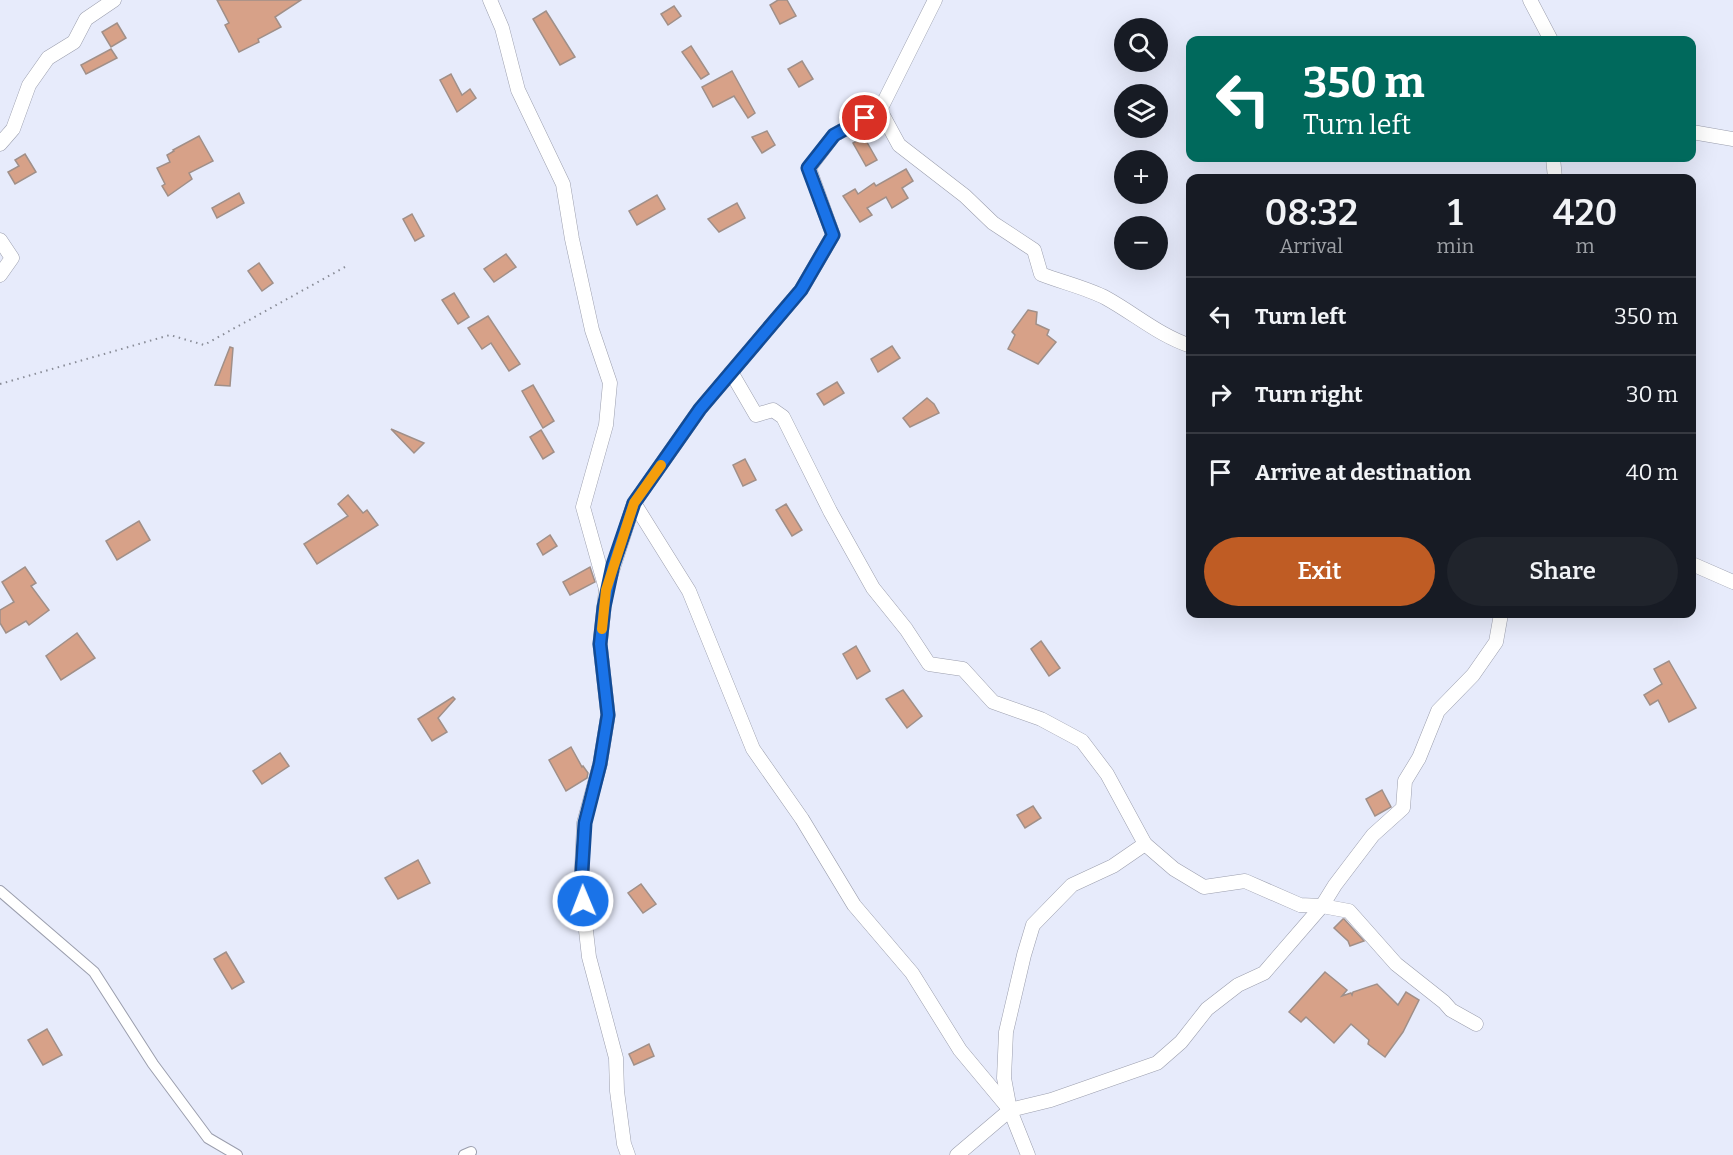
<!DOCTYPE html>
<html lang="en">
<head>
<meta charset="utf-8">
<style>
  body { margin:0; font-family:Bitter,serif; background:#20242c; color:#f1f3f6; height:100vh; display:flex; flex-direction:column; font-size:22px; white-space:nowrap }
  * { box-sizing:border-box; margin:0 }
  p { font-size:20px; color:#9ea1a6 }
  .icon { flex:none; width:33px; height:33px; fill:none; stroke:currentColor; stroke-width:2; stroke-linecap:round; stroke-linejoin:round }
  .map { position:relative; flex:1; overflow:hidden }
  .details { position:absolute; left:1186px; top:174px; width:510px; height:444px; display:flex; flex-direction:column; background:#171b24; border-radius:12px; box-shadow:0 6px 24px #0002 }
  .details>* { flex:none }
  .guide { position:absolute; left:1186px; top:36px; width:510px; height:126px; border-radius:12px; box-shadow:0 6px 24px #0002; background:#00695c; color:#fff; overflow:hidden }
  .tools { position:absolute; left:1114px; top:18px; display:grid; gap:12px }
  .tools a { display:grid; place-items:center; width:54px; height:54px; border-radius:50%; background:#171b24; box-shadow:0 6px 24px #0002; font-size:30px }
  .pin { position:absolute; display:grid; place-items:center; width:51px; height:51px; color:#fff; margin:-26px; border:3px solid #fff; border-radius:50%; box-shadow:0 2px 6px #0007 }
  .me { position:absolute; width:66px; margin:-33px; rotate:359deg; stroke-linejoin:round; filter:drop-shadow(0 0 4px #0008) }
  .turn { display:flex; align-items:center; gap:21px; height:126px; padding:0 18px; font-size:27px }
  .turn .icon { width:78px; height:78px; stroke-width:2.5 }
  .turn b { display:block; font-size:42px; line-height:51px }
  .eta { display:flex; justify-content:space-evenly; align-items:center; height:102px; text-align:center }
  .eta b { font-size:36px; font-weight:600; line-height:42px }
  .primary-button { display:flex; gap:12px; margin-top:auto; padding:12px 18px }
  .primary-button a { flex:1; height:69px; border-radius:36px; background:#bf5c24; color:#fff; font-size:24px; font-weight:600; line-height:69px; text-align:center }
  .primary-button a+a { background:#20242c; color:#f1f3f6 }
  ul { padding:0; list-style:none }
  li { display:flex; align-items:center; gap:18px; height:78px; padding:0 18px; border-top:2px solid #363941 }
  li div { flex:1 }
  li b { display:block; font-size:22px }
  li em { font-style:normal }
  .map>svg:first-child { display:block }
  .building { fill:#d7a188; stroke:#a08f88; stroke-width:1.5 }
  .lines { fill:none; stroke-linecap:round; stroke-linejoin:round }
  .pedestrian-casing { stroke:#9b9ead; stroke-width:12 }
  .minor-casing { stroke:#9b9ead; stroke-width:15 }
  .path { stroke:#898c97; stroke-width:2; stroke-dasharray:1.5 4.5; stroke-linecap:butt }
  .pedestrian { stroke:#fff; stroke-width:10 }
  .minor { stroke:#fff; stroke-width:14 }
  .route-casing { stroke:#114b97; stroke-width:15 }
  .route { stroke:#1a73e8; stroke-width:10 }
  .slow { stroke:#f59e0b; stroke-width:10 }
</style>
</head>
<body>
<div class="map">
<svg width="1733" height="1155" viewBox="0 0 1733 1155">
  <rect width="100%" height="100%" fill="#e7ebfb"/>
  <!-- building -->
  <g class="building">
    <polygon points="217,0 301,0 275,17 281,27 258,39 259,42 239,52 225,25 229,23"/>
    <polygon points="778,0 787,0 796,16 780,24 770,5"/>
    <polygon points="674,6 681,16 668,25 661,14"/>
    <polygon points="546,11 575,57 560,65 533,19"/>
    <polygon points="117,23 126,38 111,47 102,32"/>
    <polygon points="691,46 709,74 701,79 682,52"/>
    <polygon points="111,49 117,58 86,74 81,65"/>
    <polygon points="802,61 813,79 799,87 788,69"/>
    <polygon points="732,71 755,113 748,118 734,96 713,107 702,87"/>
    <polygon points="451,74 462,95 470,89 476,98 457,112 440,80"/>
    <polygon points="767,131 775,145 762,153 752,137"/>
    <polygon points="199,136 213,161 189,173 192,179 168,196 162,186 165,184 157,168 170,162 167,155 174,151 173,150"/>
    <polygon points="864,137 877,160 866,166 853,143"/>
    <polygon points="25,154 36,172 15,184 8,172 19,166 15,160"/>
    <polygon points="906,169 913,181 902,188 908,198 892,208 886,197 867,208 872,215 860,222 843,196 855,189 858,194 874,183 876,186"/>
    <polygon points="239,193 244,203 217,218 212,208"/>
    <polygon points="657,195 665,209 637,225 629,211"/>
    <polygon points="737,203 745,218 719,232 708,219"/>
    <polygon points="412,214 424,236 415,241 403,219"/>
    <polygon points="506,254 516,267 494,282 484,269"/>
    <polygon points="259,263 273,283 262,291 248,271"/>
    <polygon points="454,293 469,317 458,324 442,300"/>
    <polygon points="1028,310 1037,312 1036,324 1049,330 1047,335 1056,342 1038,364 1008,349 1015,335 1012,332"/>
    <polygon points="488,316 520,364 509,371 491,343 482,349 468,328"/>
    <polygon points="892,346 900,358 878,372 871,359"/>
    <polygon points="230,347 233,348 230,386 215,385"/>
    <polygon points="837,382 844,393 824,405 817,394"/>
    <polygon points="533,385 554,421 543,428 522,391"/>
    <polygon points="927,398 934,404 939,413 910,427 903,418"/>
    <polygon points="391,429 424,443 414,453"/>
    <polygon points="541,430 554,452 543,459 530,437"/>
    <polygon points="745,459 756,480 743,486 733,465"/>
    <polygon points="348,495 363,513 367,510 378,525 317,564 304,544 348,516 338,504"/>
    <polygon points="786,504 802,530 792,536 776,510"/>
    <polygon points="139,521 150,540 117,560 106,541"/>
    <polygon points="550,535 557,546 543,555 537,544"/>
    <polygon points="25,567 36,583 31,586 49,610 29,625 26,621 6,633 0,623 0,610 14,602 2,582"/>
    <polygon points="590,567 595,582 570,595 563,582"/>
    <polygon points="77,633 95,658 61,680 46,656"/>
    <polygon points="1041,641 1060,668 1049,676 1031,649"/>
    <polygon points="856,646 870,671 857,679 843,654"/>
    <polygon points="1669,661 1696,708 1669,722 1658,700 1650,705 1644,695 1662,684 1654,669"/>
    <polygon points="903,690 922,716 907,728 886,699"/>
    <polygon points="453,697 455,699 438,718 447,732 432,741 418,719"/>
    <polygon points="571,747 582,767 583,766 588,773 587,778 566,791 549,760"/>
    <polygon points="280,753 289,766 262,784 253,771"/>
    <polygon points="1382,790 1391,807 1375,816 1366,799"/>
    <polygon points="1033,806 1041,818 1025,828 1017,815"/>
    <polygon points="418,860 430,883 398,899 385,878"/>
    <polygon points="641,884 656,904 643,913 628,893"/>
    <polygon points="1343,919 1344,919 1364,941 1350,946 1348,941 1334,928"/>
    <polygon points="226,952 244,982 232,989 214,959"/>
    <polygon points="1325,972 1347,990 1342,996 1351,993 1352,995 1353,992 1377,984 1398,1005 1406,992 1419,1000 1403,1032 1385,1057 1368,1044 1369,1040 1351,1024 1334,1043 1306,1017 1301,1022 1289,1012"/>
    <polygon points="47,1029 62,1055 43,1065 28,1040"/>
    <polygon points="649,1044 654,1056 634,1065 629,1054"/>
  </g>
  <g class="lines">
    <!-- pedestrian casing -->
    <g class="pedestrian-casing">
      <g id="pedestrian">
        <polyline points="0,891 94,972 153,1064 208,1138 237,1155"/>
        <polyline points="464,1155 471,1152"/>
      </g>
    </g>
    <!-- minor casing -->
    <g class="minor-casing">
      <g id="minor">
        <polyline points="490,0 502,28 518,90 563,184 572,239 592,330 610,383 606,425 583,507 606,589"/>
        <polyline points="1530,0 1551,40"/>
        <path d="M 880,110 L 899,145 L 965,196 L 993,223 L 1034,250 L 1041,274 C 1061,282 1087,288 1106,298 C 1135,314 1160,336 1191,346"/>
        <polyline points="1692,132 1733,139"/>
        <polyline points="0,144 13,129 29,85 48,58 74,42 86,19 114,0"/>
        <polyline points="1553,158 1555,178"/>
        <polyline points="0,240 12,258 0,275"/>
        <polyline points="731,372 756,415 773,410 783,417 830,511 873,588 906,629 929,664 963,669 993,702 1041,719 1082,741 1107,774 1145,844 1174,869 1204,887 1245,881 1300,905 1322,906 1349,911 1396,964 1444,1002 1451,1010 1476,1024"/>
        <polyline points="634,503 689,591 753,749 802,819 854,905 912,973 960,1050 1010,1110"/>
        <polyline points="1692,564 1733,582"/>
        <polyline points="628,1155 624,1144 617,1091 616,1058 589,957 581,887 584,823 600,764 608,715 600,644 606,590 634,503 700,409 801,290 833,235 809,168 834,135 880,110 935,0"/>
        <polyline points="957,1155 1010,1110 1051,1100 1157,1063 1181,1042 1207,1009 1238,985 1264,973 1322,906 1335,885 1373,835 1403,808 1405,781 1419,758 1438,711 1473,675 1496,642 1501,614"/>
        <polyline points="1028,1155 1010,1110 1004,1078 1006,1032 1024,955 1033,925 1072,885 1113,866 1145,844"/>
      </g>
    </g>
    <!-- path -->
    <polyline class="path" points="0,384 170,335 204,345 345,267"/>
    <!-- pedestrian -->
    <use href="#pedestrian" class="pedestrian"/>
    <!-- minor -->
    <use href="#minor" class="minor"/>
  </g>
  <g class="lines">
    <!-- route casing -->
    <g class="route-casing">
      <polyline id="route" points="583,901 581,887 585,823 600,764 608,715 600,644 604,607 613,565 634,503 700,409 801,290 833,235 808,168 834,135 865,118"/>
    </g>
    <!-- route -->
    <use href="#route" class="route"/>
    <!-- slow -->
    <polyline class="slow" points="602,629 606,590 634,503 661,465"/>
  </g>
</svg>
<div class="tools">
<a><svg class="icon" aria-label="search" viewBox="0 0 24 24"><circle cx="10" cy="10" r="6"/><path d="M15 15l6 6"/></svg></a>
<a><svg class="icon" aria-label="layers" viewBox="0 0 24 24"><path d="M12 4l9 5-9 5-9-5zM3 14l9 5 9-5"/></svg></a>
<a>+</a>
<a>−</a>
</div>
<div class="pin" style="left:865px;top:118px;background:#d93025"><svg class="icon" aria-label="arrive" viewBox="0 0 24 24"><path d="M6 21V4h12l-3 4 3 4H6"/></svg></div>
<svg class="me" style="left:583px;top:901px" viewBox="-20 -20 40 40"><circle r="17" fill="#1a73e8" stroke="#fff" stroke-width="3"/><path d="M0-11L8 9 0 5-8 9z" fill="#fff"/></svg>
<div class="guide">
<div class="turn"><svg class="icon" aria-label="left" viewBox="0 0 24 24"><path d="M17 20v-9H6M10 6l-5 5 5 5"/></svg><div><b>350 m</b>Turn left</div></div>
</div>
<section class="details">
<div class="eta">
<div><b>08:32</b><p>Arrival</p></div>
<div><b>1</b><p>min</p></div>
<div><b>420</b><p>m</p></div>
</div>
<ul>
<li><svg class="icon" aria-label="left" viewBox="0 0 24 24"><path d="M17 20v-9H6M10 6l-5 5 5 5"/></svg><div><b>Turn left</b></div><em>350 m</em></li>
<li><svg class="icon" aria-label="right" viewBox="0 0 24 24"><path d="M7 20v-9h11M14 6l5 5-5 5"/></svg><div><b>Turn right</b></div><em>30 m</em></li>
<li><svg class="icon" aria-label="arrive" viewBox="0 0 24 24"><path d="M6 21V4h12l-3 4 3 4H6"/></svg><div><b>Arrive at destination</b></div><em>40 m</em></li>
</ul>
<div class="primary-button"><a>Exit</a><a>Share</a></div>
</section>
</div>
</body>
</html>
